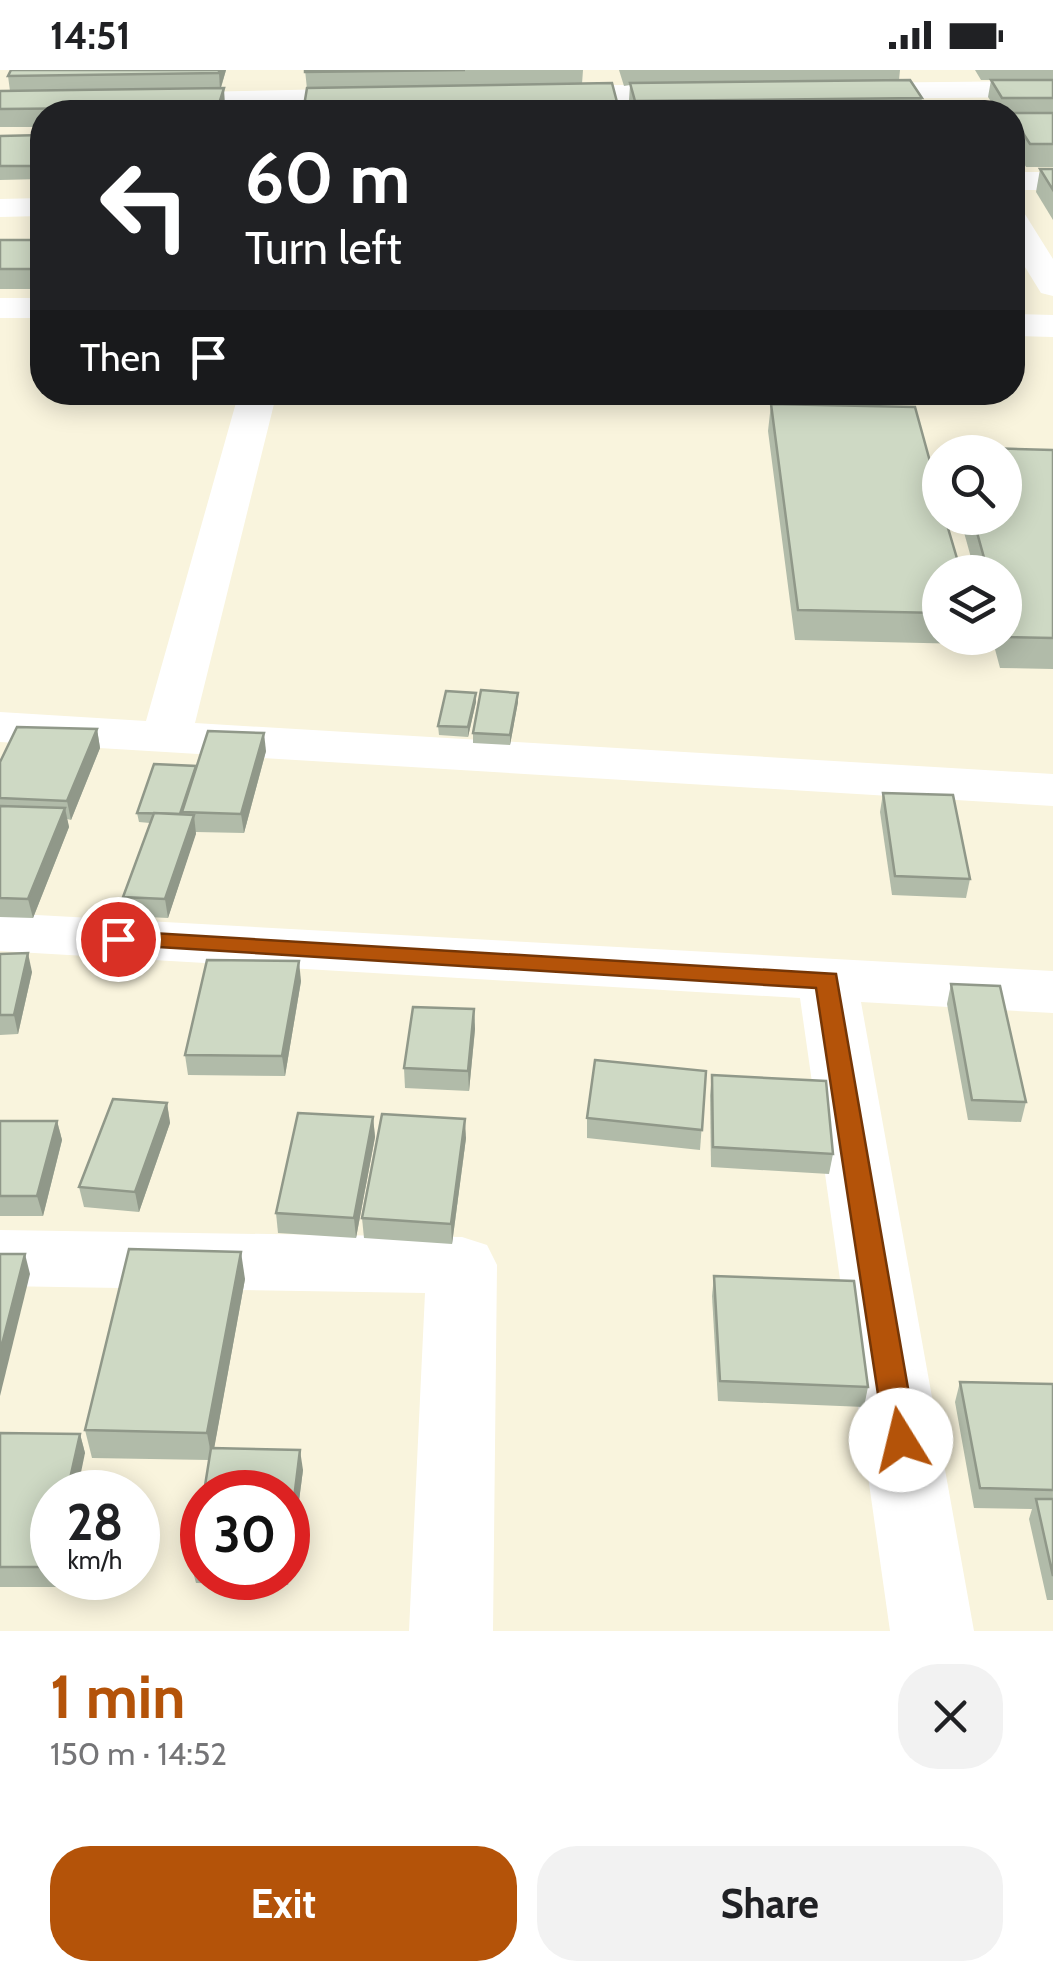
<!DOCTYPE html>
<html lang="en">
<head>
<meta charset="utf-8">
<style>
  body { margin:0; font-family:Cabin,sans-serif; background:#f2f2f2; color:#202124; height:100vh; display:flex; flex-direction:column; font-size:38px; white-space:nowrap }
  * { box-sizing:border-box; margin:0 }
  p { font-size:32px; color:#757577 }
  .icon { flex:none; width:55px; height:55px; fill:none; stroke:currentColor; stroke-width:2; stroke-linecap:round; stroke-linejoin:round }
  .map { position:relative; height:1561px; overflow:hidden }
  .details { display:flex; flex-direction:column; background:#fff; flex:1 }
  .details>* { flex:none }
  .top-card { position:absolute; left:30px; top:30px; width:995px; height:305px; border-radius:40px; box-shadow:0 5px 25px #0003; background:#202124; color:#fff; overflow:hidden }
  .tools { position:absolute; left:922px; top:365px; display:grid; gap:20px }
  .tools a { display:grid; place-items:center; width:100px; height:100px; border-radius:50%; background:#fff; box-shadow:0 5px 25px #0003; font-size:50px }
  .speed { position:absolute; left:30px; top:1400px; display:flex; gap:20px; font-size:50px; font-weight:700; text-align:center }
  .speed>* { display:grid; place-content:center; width:130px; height:130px; border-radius:50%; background:#fff; box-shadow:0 5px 25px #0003; line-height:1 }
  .speed small { font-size:25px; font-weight:400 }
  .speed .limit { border:15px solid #d22; background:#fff; color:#111 }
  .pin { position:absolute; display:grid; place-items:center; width:85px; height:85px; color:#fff; margin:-42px; border:5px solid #fff; border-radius:50%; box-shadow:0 2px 10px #0007 }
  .me { position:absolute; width:110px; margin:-55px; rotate:351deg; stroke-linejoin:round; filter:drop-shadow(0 0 8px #0008) }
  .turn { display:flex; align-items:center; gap:35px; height:210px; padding:0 50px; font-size:45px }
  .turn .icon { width:130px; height:130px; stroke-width:2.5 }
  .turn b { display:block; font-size:70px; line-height:85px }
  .then { display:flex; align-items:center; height:95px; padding:0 50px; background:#0003; gap:20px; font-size:38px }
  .round { display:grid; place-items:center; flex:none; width:105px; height:105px; border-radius:40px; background:#f2f2f2 }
  .head { display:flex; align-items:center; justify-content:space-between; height:170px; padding:0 50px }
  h1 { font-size:60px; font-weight:700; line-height:75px; color:#b45309 }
  .button { display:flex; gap:20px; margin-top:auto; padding:20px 50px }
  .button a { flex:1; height:115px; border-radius:40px; background:#b45309; color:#fff; font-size:40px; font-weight:700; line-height:115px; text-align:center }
  .button a+a { background:#f2f2f2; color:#202124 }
  .status { display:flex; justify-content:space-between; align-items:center; height:70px; padding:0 50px; background:#fff; direction:ltr }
  .status svg { height:28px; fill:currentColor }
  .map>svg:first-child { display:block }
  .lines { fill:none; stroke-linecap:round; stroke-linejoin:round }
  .minor { fill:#fff; fill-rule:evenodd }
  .wall { fill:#b1bba9 }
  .shaded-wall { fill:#909889 }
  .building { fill:#ced9c4; stroke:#909889; stroke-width:2.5 }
  .route { fill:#b45309; stroke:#753606; stroke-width:2.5 }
</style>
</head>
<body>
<div class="status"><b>14:51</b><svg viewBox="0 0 49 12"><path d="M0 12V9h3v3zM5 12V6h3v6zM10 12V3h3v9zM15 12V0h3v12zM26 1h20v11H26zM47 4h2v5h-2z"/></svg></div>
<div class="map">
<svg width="1053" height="1561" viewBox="0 0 1053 1561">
  <rect width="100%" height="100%" fill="#f9f4dd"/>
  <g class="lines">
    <!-- minor -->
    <g class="minor">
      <polygon points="1053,11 1053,27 843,29 830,21 843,13"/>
      <polygon points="702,14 715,22 711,28 538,32 525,24 538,16"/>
      <polygon points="382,18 395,26 391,32 0,42 0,26"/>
      <rect x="1012" y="102" width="41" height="18"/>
      <polygon points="42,128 42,146 0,147 0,129"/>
      <polygon points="1012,139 1023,141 1053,189 1053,226 1041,223 1012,176"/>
      <rect x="0" y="228" width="42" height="20"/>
      <polygon points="1012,244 1053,245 1053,267 1012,266"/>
      <polygon points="239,322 277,322 195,653 1053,704 1053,736 0,672 0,642 146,651"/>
      <polygon points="0,843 1053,901 1053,943 861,932 974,1561 890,1561 800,928 0,881"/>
      <polygon points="0,1160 462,1167 487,1175 497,1195 493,1561 409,1561 425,1223 0,1216"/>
    </g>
  </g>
  <!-- wall -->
  <g class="wall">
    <polygon points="11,0 226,0 221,18 225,36 223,42 42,42 42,57 0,57 0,21 10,21 8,6"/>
    <polygon points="305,0 583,0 582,14 617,32 616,42 305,42 307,19"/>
    <polygon points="619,0 900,0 899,10 922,28 920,42 632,42 629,30 630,15 624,16"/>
    <polygon points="975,0 1053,0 1053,97 1026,97 1012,73 1012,42 998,42 988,27 991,10 981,10"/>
    <polygon points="42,65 42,109 0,110 0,66"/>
    <polygon points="1040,99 1053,99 1053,150 1036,122"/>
    <rect x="0" y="170" width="42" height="49"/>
    <polygon points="771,334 940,502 940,568 968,568 966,574 795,570 768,361"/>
    <polygon points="953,377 1053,380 1053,599 1000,598 992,568 1005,568 1005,502 975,502 960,448 1005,448 1005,382 953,382"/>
    <polygon points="476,623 476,632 468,667 439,665 438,656"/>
    <polygon points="518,632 510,675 473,673 473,663"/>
    <polygon points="97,659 100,678 71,750 67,749 69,757 33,848 0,847 0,692"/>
    <polygon points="266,681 244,763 196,762 168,848 127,846 123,827 150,753 139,752 137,743 196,696"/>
    <polygon points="883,723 970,809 966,828 892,825 880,742"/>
    <polygon points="0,884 32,902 18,964 0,965"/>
    <polygon points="301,911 285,1006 188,1005 185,985"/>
    <polygon points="951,914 1026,1032 1021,1052 968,1050 947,934"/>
    <polygon points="474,939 475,959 469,1021 405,1018 404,998"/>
    <polygon points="706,1001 700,1080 587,1068 587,1048"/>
    <polygon points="712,1005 833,1084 829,1104 711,1097 710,1025"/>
    <polygon points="167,1033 170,1053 139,1142 84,1137 79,1117"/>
    <polygon points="373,1047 375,1067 356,1168 278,1163 276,1143"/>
    <polygon points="0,1051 57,1051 62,1070 43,1146 0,1146"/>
    <polygon points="466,1068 452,1174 364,1168 362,1148"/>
    <polygon points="714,1206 868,1317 864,1337 718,1331 712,1226"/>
    <polygon points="245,1209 214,1378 303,1400 288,1515 196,1513 191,1494 202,1430 202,1508 288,1508 288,1422 209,1390 92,1388 85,1360"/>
    <polygon points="960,1312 1053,1314 1053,1530 1047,1530 1029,1449 1032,1439 974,1438 955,1332"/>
    <polygon points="0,1363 80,1364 85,1383 52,1422 52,1508 58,1508 56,1517 0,1517"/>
  </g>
  <!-- shaded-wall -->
  <g class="shaded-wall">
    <polygon points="219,0 226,0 220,20 219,3"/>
    <polygon points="224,18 225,36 223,42 219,42 218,37"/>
    <polygon points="476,623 476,632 468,667 468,657"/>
    <polygon points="518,623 518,632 510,675 510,665"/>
    <polygon points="97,659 100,678 71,750 67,731"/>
    <polygon points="264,663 266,681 244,763 241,744"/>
    <polygon points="65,738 69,757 33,848 28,829"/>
    <polygon points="194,745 196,764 168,848 165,829"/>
    <polygon points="28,883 32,902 18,964 14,945"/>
    <polygon points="299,891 301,911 285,1006 282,986"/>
    <polygon points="474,939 475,959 469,1021 468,1001"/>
    <polygon points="167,1033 170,1053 139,1142 135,1122"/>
    <polygon points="373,1047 375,1067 356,1168 354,1148"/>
    <polygon points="465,1049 466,1068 452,1174 451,1154"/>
    <polygon points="57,1051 62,1070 43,1146 37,1126"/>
    <polygon points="241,1182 245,1209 212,1390 207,1363"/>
    <polygon points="25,1184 30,1204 0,1326 0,1282"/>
    <polygon points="80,1364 85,1383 77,1422 67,1422"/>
    <polygon points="300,1380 303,1400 288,1515 288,1477"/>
  </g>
  <!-- building -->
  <g class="building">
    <polygon points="11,0 219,0 219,3 8,6"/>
    <polygon points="305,0 465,0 305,2"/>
    <polygon points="910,10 922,28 635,31 630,13"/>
    <polygon points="991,10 1053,10 1053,28 1002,28"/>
    <polygon points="612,13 617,32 304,36 307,18"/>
    <polygon points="224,18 218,37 0,39 0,21"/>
    <polygon points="1012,43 1053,43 1053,74 1030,74 1012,46"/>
    <polygon points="42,65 42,96 0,96 0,66"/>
    <polygon points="1040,99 1053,99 1053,120"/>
    <rect x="0" y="170" width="42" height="29"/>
    <polygon points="771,334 915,337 940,428 940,448 945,448 961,502 940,502 940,543 798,540"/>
    <polygon points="953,377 1053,380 1053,568 1006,567 1005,562 1005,502 988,502 973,448 1005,448 1005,382 955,382"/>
    <polygon points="481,620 518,623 510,665 473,663"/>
    <polygon points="446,621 476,623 468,657 438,656"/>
    <polygon points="17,657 97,659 67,731 0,728 0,692"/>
    <polygon points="208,661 264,663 241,744 182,742"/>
    <polygon points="154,694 196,696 180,744 137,743"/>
    <polygon points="883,723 953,725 970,809 895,806"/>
    <polygon points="0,736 65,738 28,829 0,828"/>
    <polygon points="154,743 194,745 165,829 123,827"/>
    <polygon points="28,883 14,945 0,945 0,884"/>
    <polygon points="207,890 299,891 282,986 185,985"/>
    <polygon points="951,914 1000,916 1026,1032 972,1030"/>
    <polygon points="413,937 474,939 468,1001 404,998"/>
    <polygon points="595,990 706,1001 702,1060 587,1048"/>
    <polygon points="712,1005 826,1011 833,1084 713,1077"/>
    <polygon points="113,1029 167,1033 135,1122 79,1117"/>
    <polygon points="298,1043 373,1047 354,1148 276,1143"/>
    <polygon points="382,1044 465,1049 451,1154 362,1148"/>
    <polygon points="0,1051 57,1051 37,1126 0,1126"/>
    <polygon points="129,1179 241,1182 207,1363 85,1360"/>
    <polygon points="0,1184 25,1184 0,1282"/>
    <polygon points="714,1206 854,1211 868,1317 720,1311"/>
    <polygon points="960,1312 1053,1314 1053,1420 980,1418"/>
    <polygon points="0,1363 80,1364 67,1422 52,1422 52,1486 50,1497 0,1497"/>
    <polygon points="211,1378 300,1380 288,1477 288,1422 204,1422"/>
    <polygon points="1036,1429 1053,1429 1053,1506"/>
    <polygon points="202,1430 202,1494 191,1494"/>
  </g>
  <!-- route -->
  <polygon class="route" points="118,861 836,904 917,1370 913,1379 901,1384 890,1379 885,1370 816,918 110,874 106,869"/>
</svg>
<div class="tools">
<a><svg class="icon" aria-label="search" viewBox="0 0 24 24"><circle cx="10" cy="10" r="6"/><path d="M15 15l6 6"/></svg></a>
<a><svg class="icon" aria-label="layers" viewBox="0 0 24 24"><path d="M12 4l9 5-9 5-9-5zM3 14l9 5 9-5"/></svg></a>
</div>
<div class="speed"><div>28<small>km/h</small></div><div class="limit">30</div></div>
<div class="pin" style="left:118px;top:869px;background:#d93025"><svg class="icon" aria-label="arrive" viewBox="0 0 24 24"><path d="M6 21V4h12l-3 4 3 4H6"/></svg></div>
<svg class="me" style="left:901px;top:1370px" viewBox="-20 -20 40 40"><circle r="19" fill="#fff"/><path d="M0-13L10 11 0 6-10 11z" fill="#b45309"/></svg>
<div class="top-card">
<div class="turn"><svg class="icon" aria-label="left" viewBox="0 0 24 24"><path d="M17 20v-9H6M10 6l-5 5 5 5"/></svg><div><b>60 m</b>Turn left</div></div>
<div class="then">Then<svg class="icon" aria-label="arrive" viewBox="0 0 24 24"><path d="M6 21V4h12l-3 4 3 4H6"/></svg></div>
</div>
</div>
<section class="details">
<div class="head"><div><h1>1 min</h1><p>150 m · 14:52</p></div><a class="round"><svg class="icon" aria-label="close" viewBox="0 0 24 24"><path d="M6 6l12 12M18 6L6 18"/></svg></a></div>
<div class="button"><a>Exit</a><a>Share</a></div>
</section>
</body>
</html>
